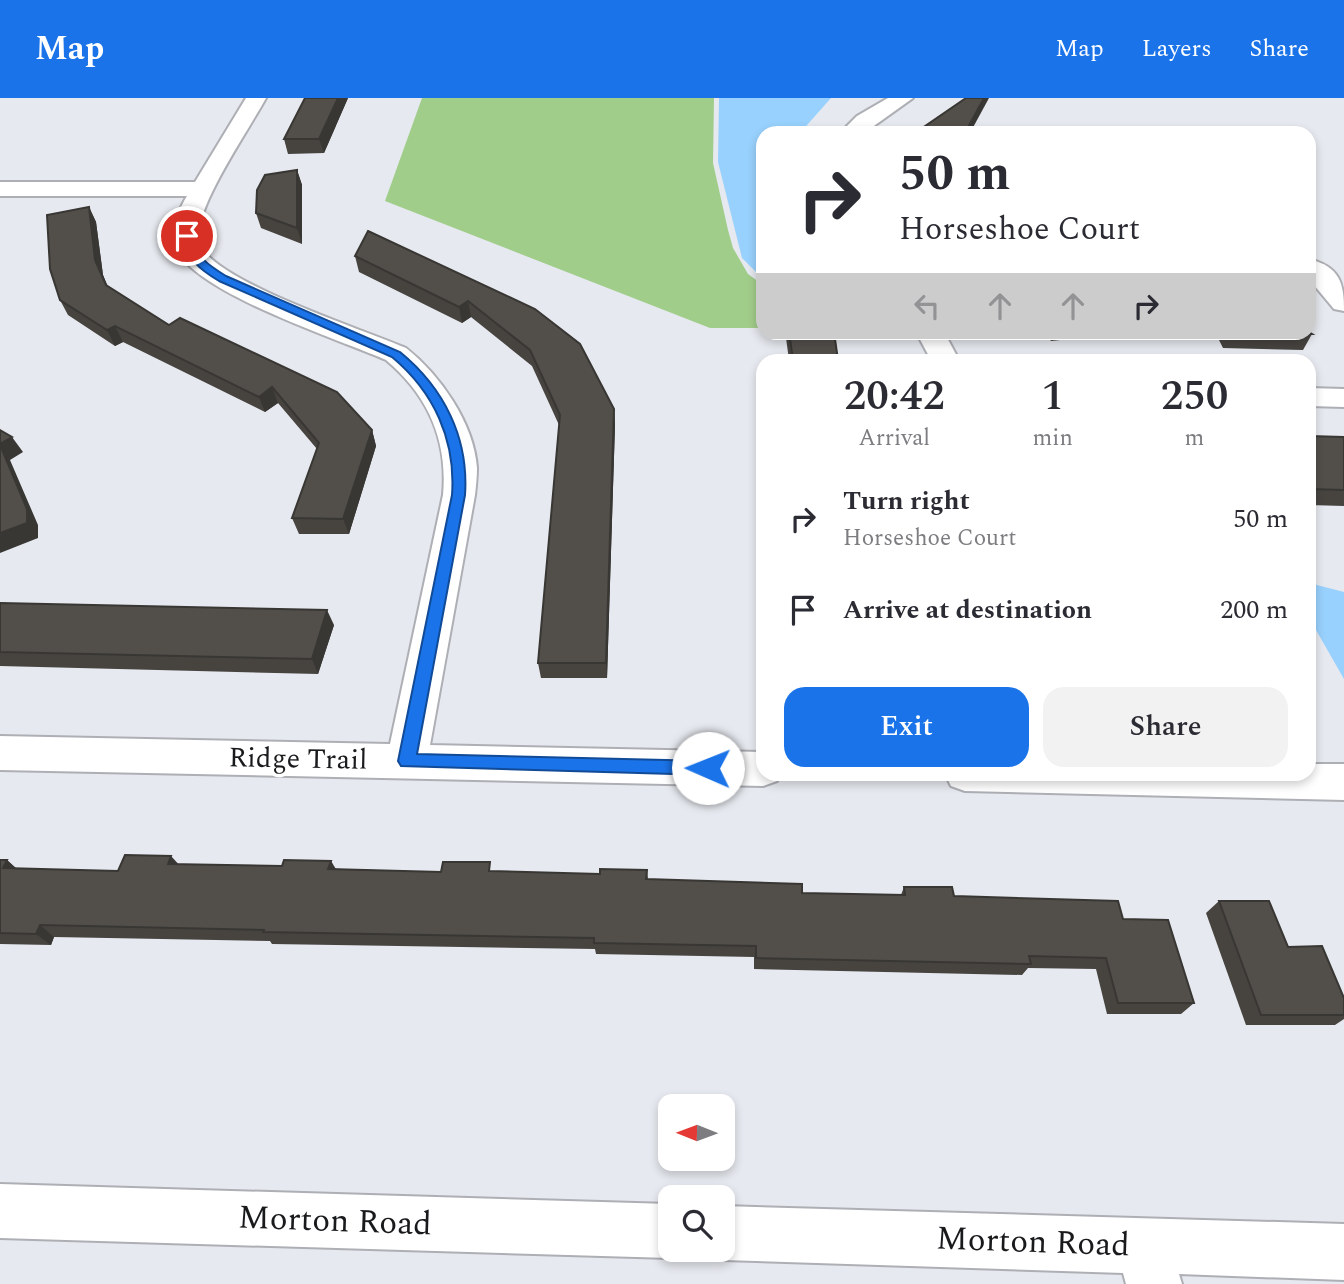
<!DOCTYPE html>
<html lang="en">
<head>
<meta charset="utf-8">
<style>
  body { margin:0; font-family:Spectral,serif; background:#f2f2f3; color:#2b2b33; height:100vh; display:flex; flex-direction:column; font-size:26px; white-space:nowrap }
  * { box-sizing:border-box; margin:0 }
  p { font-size:23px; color:#7c7c81 }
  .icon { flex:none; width:38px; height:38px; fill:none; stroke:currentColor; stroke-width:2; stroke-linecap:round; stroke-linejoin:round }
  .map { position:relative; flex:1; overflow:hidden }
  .panel { position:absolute; left:756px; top:256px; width:560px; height:427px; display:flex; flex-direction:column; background:#fff; border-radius:21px; box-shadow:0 4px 10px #0003 }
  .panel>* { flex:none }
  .banner { position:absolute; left:756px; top:28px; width:560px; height:214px; border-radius:21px; box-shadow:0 4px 10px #0003; background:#fff; color:#2b2b33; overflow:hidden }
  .needle { width:46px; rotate:271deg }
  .tools { position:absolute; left:658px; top:996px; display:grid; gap:14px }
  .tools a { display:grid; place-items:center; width:77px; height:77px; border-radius:14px; background:#fff; box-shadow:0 4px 10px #0003; font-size:35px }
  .pin { position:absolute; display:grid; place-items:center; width:60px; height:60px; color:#fff; margin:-30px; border:4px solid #fff; border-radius:50%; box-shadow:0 2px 7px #0007 }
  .me { position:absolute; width:77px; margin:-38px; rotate:271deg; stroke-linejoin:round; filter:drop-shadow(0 0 5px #0008) }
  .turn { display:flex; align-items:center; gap:24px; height:147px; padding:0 28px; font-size:32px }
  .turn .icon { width:91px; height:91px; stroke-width:2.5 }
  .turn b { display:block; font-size:49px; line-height:60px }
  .lanes { display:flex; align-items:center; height:66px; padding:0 28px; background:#0003; justify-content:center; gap:35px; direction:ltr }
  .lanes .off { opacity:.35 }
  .eta { display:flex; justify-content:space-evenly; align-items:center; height:119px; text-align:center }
  .eta b { font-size:42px; font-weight:600; line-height:49px }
  .cta { display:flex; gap:14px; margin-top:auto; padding:14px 28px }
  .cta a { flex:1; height:80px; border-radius:21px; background:#1a73e8; color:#fff; font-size:28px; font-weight:600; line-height:80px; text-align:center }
  .cta a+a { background:#f2f2f3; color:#2b2b33 }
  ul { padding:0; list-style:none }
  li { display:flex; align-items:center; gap:21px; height:91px; padding:0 28px }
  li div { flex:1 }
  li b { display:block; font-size:26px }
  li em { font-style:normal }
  header { display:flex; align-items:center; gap:42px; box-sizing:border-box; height:98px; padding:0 35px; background:#1a73e8; color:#fff }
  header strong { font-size:33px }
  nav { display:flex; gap:38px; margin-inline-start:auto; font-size:24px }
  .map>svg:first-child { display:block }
  .green { fill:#a1cd8a }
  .water { fill:#98d1fd }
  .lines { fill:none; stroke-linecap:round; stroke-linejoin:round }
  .street-casing { stroke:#adafb5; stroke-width:4 }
  .street { fill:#fff; fill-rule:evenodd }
  .wall { fill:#474440 }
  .shaded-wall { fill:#393734 }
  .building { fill:#524f4b; stroke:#393734; stroke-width:2 }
  .route { fill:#1a73e8; stroke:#114b97; stroke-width:2 }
  .labels { text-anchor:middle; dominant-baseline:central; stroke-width:7; stroke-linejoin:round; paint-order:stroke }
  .street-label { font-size:28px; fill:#191a1c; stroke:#fff }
  .near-street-label { font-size:33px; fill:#191a1c; stroke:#fff }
</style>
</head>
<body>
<header>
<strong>Map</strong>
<nav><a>Map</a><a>Layers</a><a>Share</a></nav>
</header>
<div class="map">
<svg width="1344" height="1186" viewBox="0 0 1344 1186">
  <rect width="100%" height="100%" fill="#e6e9ef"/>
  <!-- green -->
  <polygon class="green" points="422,0 714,0 713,65 728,132 733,150 748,176 763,187 763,230 710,230 385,103"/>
  <!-- water -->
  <g class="water">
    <polygon points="719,0 831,0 800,35 763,35 763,181 742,160 718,64"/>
    <polygon points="1309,485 1344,494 1344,581 1316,532 1309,527"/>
  </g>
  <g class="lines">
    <!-- street casing -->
    <g class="street-casing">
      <g id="street">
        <path d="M 246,0 L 266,0 C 249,31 201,101 199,133 C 199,140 200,148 204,153 C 230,188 361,231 406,250 C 440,277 474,325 477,370 C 477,379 476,388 475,397 L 430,647 L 763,654 L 763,676 L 781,676 L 777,683 L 763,688 L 0,672 L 0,638 L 390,646 L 443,397 C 448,343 428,297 386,262 C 338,241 202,197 178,154 C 169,137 177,114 187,98 L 0,98 L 0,84 L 195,84 Z"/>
        <polygon points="888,0 913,0 864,35 840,35 857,18"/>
        <path d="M 1309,161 C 1340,169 1344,185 1344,213 L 1334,211 L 1309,181 Z"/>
        <polygon points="916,234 944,234 959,262 931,262"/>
        <polygon points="1309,290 1344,291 1344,309 1309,308"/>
        <polygon points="1309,666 1344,666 1344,702 965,693 951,688 945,676 1309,676"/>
        <polygon points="0,1086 670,1106 670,1152 690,1152 670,1160 0,1140"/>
        <polygon points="723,1108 1344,1126 1344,1182 1179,1176 1182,1186 1126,1186 1123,1175 723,1162 703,1152 723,1152"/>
      </g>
    </g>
    <!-- street -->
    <use href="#street" class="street"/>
  </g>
  <!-- wall -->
  <g class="wall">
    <polygon points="348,0 324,55 288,56 284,41"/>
    <polygon points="297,72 302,87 302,146 261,130 256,115"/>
    <polygon points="89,109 96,124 103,177 107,188 169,227 372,332 376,348 349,436 299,436 292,420 317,351 278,305 265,314 123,244 115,248 68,217 60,202"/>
    <polygon points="355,158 535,211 614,311 615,327 607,580 541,580 538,565 559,327 532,268 471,219 462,225 359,174"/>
    <polygon points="787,234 834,234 838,262 789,262 786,240"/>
    <polygon points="1045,234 1090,234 1088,239 1051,243"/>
    <polygon points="1215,234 1309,234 1312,236 1303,252 1223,250"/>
    <polygon points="1309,338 1344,339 1344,408 1309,407"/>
    <polygon points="0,505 334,527 318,576 0,568"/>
    <polygon points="0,762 7,762 17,771 118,773 179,766 441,774 493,773 600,776 647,772 648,781 802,795 901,797 904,789 954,798 1123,821 1194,905 1181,916 1107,916 1096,871 1028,870 1022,877 754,871 754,859 596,856 595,851 272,846 270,843 54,839 51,847 0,846"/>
    <polygon points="1219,803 1288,849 1344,900 1344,921 1335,927 1246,927 1206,815"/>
  </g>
  <!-- shaded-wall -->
  <g class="shaded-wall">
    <polygon points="338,0 348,0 324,55 319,41"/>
    <polygon points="984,0 989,0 970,35 965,35"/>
    <polygon points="297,72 302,87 302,146 297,130"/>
    <polygon points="89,109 96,124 103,177 114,203 95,162"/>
    <polygon points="468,203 471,219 462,225 459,209"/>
    <polygon points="115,228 123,244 115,248 107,232"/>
    <polygon points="272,289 278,305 265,314 259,299"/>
    <polygon points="614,311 615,327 607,580 606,565"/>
    <polygon points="372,332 376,348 349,436 343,421"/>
    <polygon points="12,339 23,354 10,362 38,427 38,440 0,455 0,346"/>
    <polygon points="327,512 334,527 318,576 312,561"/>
    <polygon points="171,758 182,770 168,766"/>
    <polygon points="7,762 21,775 3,770"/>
    <polygon points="331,763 339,776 328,771"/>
    <polygon points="40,827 54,839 51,847 36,836"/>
  </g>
  <!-- building -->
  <g class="building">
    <polygon points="305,0 338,0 319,41 284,41"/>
    <polygon points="966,0 984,0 965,35 915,35"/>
    <polygon points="1277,32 1276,35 1257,35"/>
    <polygon points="297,72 297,130 256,115 257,92 265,77"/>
    <polygon points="89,109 95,162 106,187 169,227 180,220 337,294 372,332 343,421 292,420 319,345 272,289 259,299 115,228 107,232 60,202 50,171 47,117"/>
    <polygon points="368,133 535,211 580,246 614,311 606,565 538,565 560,317 530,252 468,203 459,209 355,158"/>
    <polygon points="789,234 834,234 838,262 793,262"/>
    <polygon points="1309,234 1312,236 1231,234"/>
    <polygon points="0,332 12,339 0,346"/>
    <polygon points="1309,338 1344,339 1344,392 1309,391"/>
    <polygon points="0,347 27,411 27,425 0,435"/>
    <polygon points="0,505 327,512 312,561 0,554"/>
    <polygon points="125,757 171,758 168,766 282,768 284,762 331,763 328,771 441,774 443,764 490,764 489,773 600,776 600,771 647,772 646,781 802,786 802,795 905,797 904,789 952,789 954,798 1118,803 1123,821 1168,822 1194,905 1118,905 1106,860 1029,858 1031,866 756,860 756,848 594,845 594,840 263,834 264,832 40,827 36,836 0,835 0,762 7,762 3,770 118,773"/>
    <polygon points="1219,803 1269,803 1288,849 1322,848 1344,900 1344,917 1261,917"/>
  </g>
  <!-- route -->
  <path class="route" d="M 187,135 L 192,138 C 197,160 208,167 226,178 L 400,254 C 444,290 469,340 465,397 L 417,656 L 708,663 L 714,665 L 717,670 L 714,675 L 708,677 L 401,668 L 398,663 L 452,397 C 456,342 434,294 392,259 L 219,183 C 199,171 187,161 182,138 Z"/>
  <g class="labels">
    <!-- street labels -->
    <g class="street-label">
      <text transform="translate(298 661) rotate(1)">Ridge Trail</text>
    </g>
    <!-- near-street labels -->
    <g class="near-street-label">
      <text transform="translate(335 1123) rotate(2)">Morton Road</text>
      <text transform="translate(1033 1144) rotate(2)">Morton Road</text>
    </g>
  </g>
</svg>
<div class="tools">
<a><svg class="needle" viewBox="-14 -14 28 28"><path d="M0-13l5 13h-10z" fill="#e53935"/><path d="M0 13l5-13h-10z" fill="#7c7c81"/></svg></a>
<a><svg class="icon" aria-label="search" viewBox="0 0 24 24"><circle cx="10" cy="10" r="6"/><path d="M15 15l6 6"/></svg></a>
</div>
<div class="pin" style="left:187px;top:138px;background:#d93025"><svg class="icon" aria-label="arrive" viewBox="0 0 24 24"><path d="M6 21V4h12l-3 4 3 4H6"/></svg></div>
<svg class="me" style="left:708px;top:670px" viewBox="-20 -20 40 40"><circle r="19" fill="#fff"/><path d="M0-13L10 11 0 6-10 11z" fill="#1a73e8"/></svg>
<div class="banner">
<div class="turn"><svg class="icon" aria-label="right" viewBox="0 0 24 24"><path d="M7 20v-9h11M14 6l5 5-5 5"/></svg><div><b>50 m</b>Horseshoe Court</div></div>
<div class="lanes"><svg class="icon off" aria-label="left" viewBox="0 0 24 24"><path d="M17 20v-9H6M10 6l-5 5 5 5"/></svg><svg class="icon off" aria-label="ahead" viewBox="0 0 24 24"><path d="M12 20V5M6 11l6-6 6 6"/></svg><svg class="icon off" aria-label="ahead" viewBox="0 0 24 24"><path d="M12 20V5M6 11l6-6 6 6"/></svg><svg class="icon" aria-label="right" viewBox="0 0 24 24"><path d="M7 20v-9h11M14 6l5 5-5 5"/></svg></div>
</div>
<section class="panel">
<div class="eta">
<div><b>20:42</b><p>Arrival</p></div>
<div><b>1</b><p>min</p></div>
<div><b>250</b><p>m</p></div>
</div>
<ul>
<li><svg class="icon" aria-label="right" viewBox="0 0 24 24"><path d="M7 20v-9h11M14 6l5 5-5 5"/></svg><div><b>Turn right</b><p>Horseshoe Court</p></div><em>50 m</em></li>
<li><svg class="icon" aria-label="arrive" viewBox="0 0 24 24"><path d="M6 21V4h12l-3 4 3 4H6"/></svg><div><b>Arrive at destination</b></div><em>200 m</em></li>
</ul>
<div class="cta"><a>Exit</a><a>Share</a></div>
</section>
</div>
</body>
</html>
